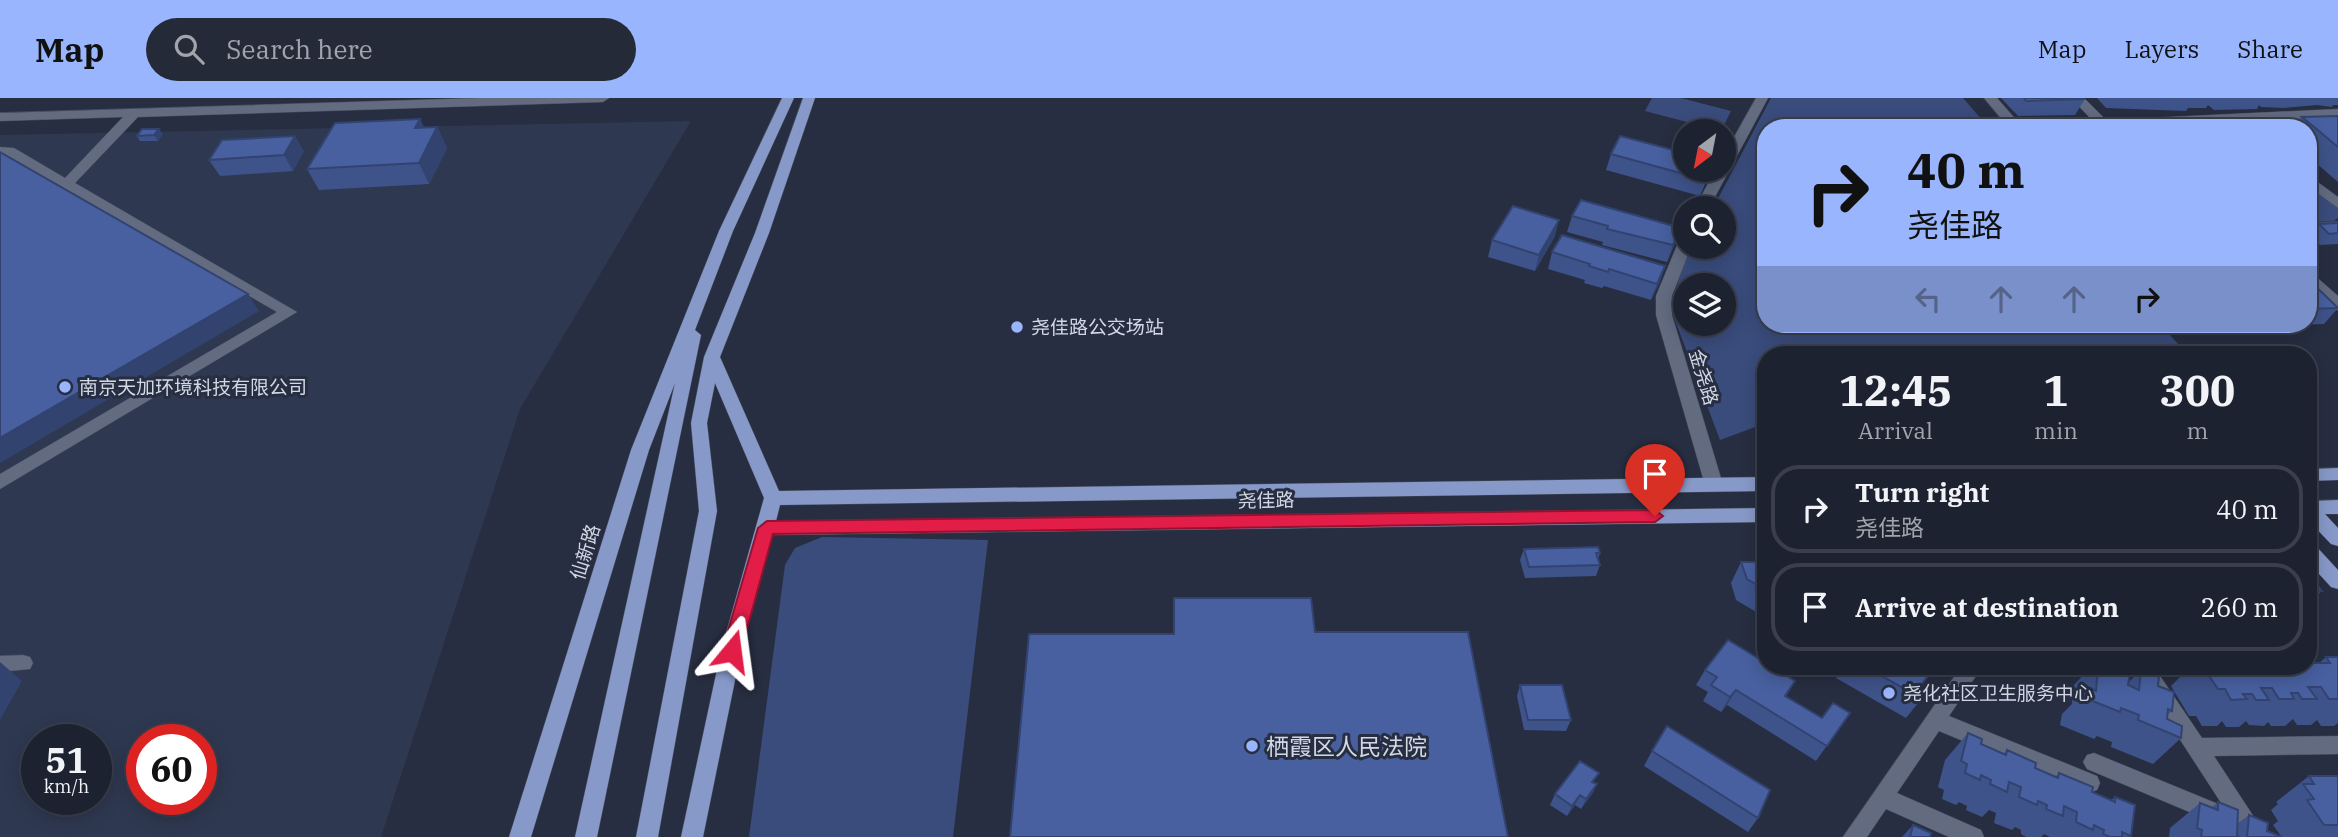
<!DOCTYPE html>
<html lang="en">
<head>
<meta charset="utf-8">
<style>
  body { margin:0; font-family:"IBM Plex Serif","Noto Sans SC",serif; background:#252a39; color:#f1f3f6; height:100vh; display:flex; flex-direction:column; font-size:26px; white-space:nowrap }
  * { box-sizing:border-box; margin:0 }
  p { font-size:23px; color:#a0a4ab }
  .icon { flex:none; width:38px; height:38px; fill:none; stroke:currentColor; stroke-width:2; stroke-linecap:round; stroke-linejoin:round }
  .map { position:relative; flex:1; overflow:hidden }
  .drawer { position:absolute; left:1757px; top:248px; width:560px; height:329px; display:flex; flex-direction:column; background:#1d2231; border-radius:28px; box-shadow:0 4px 18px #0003,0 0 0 2px #3b3f4d }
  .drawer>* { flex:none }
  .banner { position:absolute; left:1757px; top:21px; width:560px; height:214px; border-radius:28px; box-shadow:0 4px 18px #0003,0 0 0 2px #3b3f4d; background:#99b5fd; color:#111; overflow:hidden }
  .needle { width:46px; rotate:212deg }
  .tools { position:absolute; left:1673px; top:21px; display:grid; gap:14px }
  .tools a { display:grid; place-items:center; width:63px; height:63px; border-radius:50%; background:#1d2231; box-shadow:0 4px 18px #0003,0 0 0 2px #3b3f4d; font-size:35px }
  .speed { position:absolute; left:21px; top:626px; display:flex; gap:14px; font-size:35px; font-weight:700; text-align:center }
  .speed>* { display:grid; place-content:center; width:91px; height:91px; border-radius:50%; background:#1d2231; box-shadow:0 4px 18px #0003,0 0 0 2px #3b3f4d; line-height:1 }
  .speed small { font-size:18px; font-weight:400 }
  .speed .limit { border:10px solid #d22; background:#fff; color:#111 }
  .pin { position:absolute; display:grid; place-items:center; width:60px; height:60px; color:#fff; margin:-72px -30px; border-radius:50% 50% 50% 0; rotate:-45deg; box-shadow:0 0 7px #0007 }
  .pin .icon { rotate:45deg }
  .me { position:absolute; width:77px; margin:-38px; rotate:16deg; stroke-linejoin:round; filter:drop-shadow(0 0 5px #0008) }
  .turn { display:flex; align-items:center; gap:24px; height:147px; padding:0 35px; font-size:32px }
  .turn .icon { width:91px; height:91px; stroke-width:2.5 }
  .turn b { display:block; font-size:49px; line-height:60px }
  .lanes { display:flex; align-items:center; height:66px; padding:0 35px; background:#0003; justify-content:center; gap:35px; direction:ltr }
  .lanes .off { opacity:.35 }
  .eta { display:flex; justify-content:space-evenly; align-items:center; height:119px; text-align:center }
  .eta b { font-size:42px; font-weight:700; line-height:49px }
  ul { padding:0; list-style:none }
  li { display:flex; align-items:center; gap:21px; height:88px; margin:0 14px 10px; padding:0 21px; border:4px solid #3b3f4d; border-radius:28px }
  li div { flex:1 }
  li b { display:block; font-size:26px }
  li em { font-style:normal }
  header { display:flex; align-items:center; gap:42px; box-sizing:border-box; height:98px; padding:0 35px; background:#99b5fd; color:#111 }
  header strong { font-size:33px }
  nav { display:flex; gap:38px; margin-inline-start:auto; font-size:24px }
  .search { width:490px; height:63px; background:#252a39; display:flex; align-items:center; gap:18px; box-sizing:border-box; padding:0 24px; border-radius:38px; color:#a0a4ab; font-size:26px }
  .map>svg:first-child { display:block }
  .built { fill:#2e3850; fill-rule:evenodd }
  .green { fill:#3a4c7c; fill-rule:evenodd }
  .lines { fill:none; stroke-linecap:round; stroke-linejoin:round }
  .minor-casing { stroke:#464c5c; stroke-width:1 }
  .major-casing { stroke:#464c5c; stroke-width:1 }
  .minor { fill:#626b80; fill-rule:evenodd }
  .major { fill:#8799c8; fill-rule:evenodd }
  .wall { fill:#3e538a }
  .shaded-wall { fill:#324370 }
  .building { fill:#4860a0; stroke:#324370; stroke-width:2 }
  .route { fill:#e11d48; stroke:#92132f; stroke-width:2 }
  .poi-dot { fill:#99b5fd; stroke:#272e41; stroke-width:2.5 }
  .labels { text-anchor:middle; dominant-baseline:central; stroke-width:6; stroke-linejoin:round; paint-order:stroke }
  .poi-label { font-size:19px; fill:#d2d8e4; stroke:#272e41; text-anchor:start }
  .street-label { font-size:19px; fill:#d2d8e4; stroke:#272e41 }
  .near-poi-label { font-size:23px; fill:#d2d8e4; stroke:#272e41; text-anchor:start }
</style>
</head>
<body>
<header>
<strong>Map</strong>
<div class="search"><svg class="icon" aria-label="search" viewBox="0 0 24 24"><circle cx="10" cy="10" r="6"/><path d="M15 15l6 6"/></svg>Search here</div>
<nav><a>Map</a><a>Layers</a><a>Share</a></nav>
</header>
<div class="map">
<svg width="2338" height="739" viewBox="0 0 2338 739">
  <rect width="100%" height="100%" fill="#272e41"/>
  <!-- built -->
  <path class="built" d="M 691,23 L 520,311 L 381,739 L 0,739 L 0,37 ZM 37,642 L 96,642 L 96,702 L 37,702 ZM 142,642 L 201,642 L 201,702 L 142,702 Z"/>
  <!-- green -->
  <g class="green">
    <polygon points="1652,0 1681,0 1731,13 1721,33 1645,13"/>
    <path d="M 1771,0 L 1963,0 L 1989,30 L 1766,30 L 1766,226 L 2160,226 L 2188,257 L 1766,257 L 1766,325 L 1720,342 L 1670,209 L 1684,166 L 1693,149 L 1724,149 L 1724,110 L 1713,110 ZM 1685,187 L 1724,187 L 1724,226 L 1685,226 Z"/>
    <polygon points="2308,85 2338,110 2338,120 2334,123 2308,124"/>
    <polygon points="822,439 988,442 953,739 749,739 785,467 795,450"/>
  </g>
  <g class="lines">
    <!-- minor casing -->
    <g class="minor-casing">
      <g id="minor">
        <polygon points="480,0 609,0 603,4 138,19 75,85 297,214 0,391 0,376 277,214 6,57 0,57 0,49 14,50 65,80 123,19 0,23 0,15"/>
        <polygon points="1756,0 1768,0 1709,110 1695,110 1715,72 1724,72 1724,57"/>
        <polygon points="1984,0 1997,0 2019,25 2092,22 2071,0 2084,0 2106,22 2338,11 2338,19 2249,23 2255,30 2241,30 2235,24 2108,30 2009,30"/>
        <polygon points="2308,77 2338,99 2338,110 2308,88"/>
        <polygon points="2338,124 2338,132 2308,133 2308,125"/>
        <polygon points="1685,141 1685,149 1691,149 1672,198 1672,217 1723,387 1720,392 1708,392 1705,387 1656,217 1656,198 1678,145"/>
        <polygon points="2308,174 2313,176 2338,198 2338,212 2333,211 2308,188"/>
        <polygon points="23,557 30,559 33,565 30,571 0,574 0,558"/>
        <polygon points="1961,569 1982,569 1949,618 2097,678 2100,685 2097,692 2089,695 2081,692 1939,633 1897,695 1981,732 1984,739 1949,739 1886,711 1867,739 1843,739"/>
        <polygon points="2133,569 2154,569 2202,640 2338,638 2338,656 2214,658 2267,739 2243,739 2229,717 2226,723 2218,726 2087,671 2083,664 2087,657 2094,655 2223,708"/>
      </g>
    </g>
    <!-- major casing -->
    <g class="major-casing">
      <g id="major">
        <polygon points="782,0 794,0 733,133 695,232 701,237 597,739 575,739 675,285 649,352 531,739 509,739 631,352 719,133"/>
        <polygon points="803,0 815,0 769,135 720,259 779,393 1766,379 1766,393 780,407 776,423 1766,410 1766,424 772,437 741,553 703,739 681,739 721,553 764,400 715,285 707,325 717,413 658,739 636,739 699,413 691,325 704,259 755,135"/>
        <polygon points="2338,370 2338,382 2308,383 2308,371"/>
        <polygon points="2338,402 2338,416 2325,416 2338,430 2338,448 2331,446 2308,422 2308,403"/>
        <polygon points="2308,445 2315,447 2338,472 2338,491 2331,489 2308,464"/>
      </g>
    </g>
    <!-- minor -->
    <use href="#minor" class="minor"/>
    <!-- major -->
    <use href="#major" class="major"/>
  </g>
  <!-- wall -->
  <g class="wall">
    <polygon points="2001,0 2083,0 2085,1 2075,17 2018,18"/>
    <polygon points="2097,0 2338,0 2338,7 2333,7 2332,9 2317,7 2284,10 2261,9 2259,7 2257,11 2214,12 2208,7 2206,10 2188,10 2186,13 2106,10"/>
    <polygon points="2338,18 2338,84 2308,58 2308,30 2295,30 2302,19"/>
    <polygon points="420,21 424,30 437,29 447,50 429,86 319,92 307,71"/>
    <polygon points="163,36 158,43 140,43 137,38"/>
    <polygon points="304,53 293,73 220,78 209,62"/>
    <polygon points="1611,56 1708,79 1700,98 1606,72"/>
    <polygon points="1572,118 1681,130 1667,164 1602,147 1603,144 1567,134"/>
    <polygon points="2338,125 2338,146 2320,147 2310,137 2319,126"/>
    <polygon points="1555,138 1535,173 1488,159 1492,142"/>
    <polygon points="1552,154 1665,168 1651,202 1604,188 1602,190 1584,185 1585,182 1548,171"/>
    <polygon points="2308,183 2338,210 2324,226 2211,230 2208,226 2308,226"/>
    <polygon points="1524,451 1600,455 1598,461 1600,467 1596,478 1525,480 1520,462"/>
    <polygon points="1741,464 1766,464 1766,525 1759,521 1761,517 1736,502 1731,485"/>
    <polygon points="2308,471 2318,483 2316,485 2322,493 2308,505"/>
    <polygon points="2326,559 2338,559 2338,625 2334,628 2321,628 2317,622 2311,627 2297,627 2293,621 2285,628 2271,628 2268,624 2264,628 2249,627 2246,623 2239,629 2226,629 2222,623 2217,628 2202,628 2196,618 2189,618 2171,588 2190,569 2308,569 2313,565 2319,565"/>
    <polygon points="1837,569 1935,569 1918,591 1926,595 1906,620 1836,580 1841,571"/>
    <polygon points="2091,569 2131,569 2129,584 2141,571 2158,588 2172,613 2167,617 2167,621 2181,640 2153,666 2111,649 2112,644 2097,638 2094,641 2060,627 2062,616 2072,606 2073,588"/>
    <polygon points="1705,572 1795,583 1786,599 1822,620 1850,615 1816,663 1727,607 1721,614 1703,603 1708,594 1696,587"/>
    <polygon points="1520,587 1571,622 1566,633 1524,632 1517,598"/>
    <polygon points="1968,635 1981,646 2003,656 2007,652 2035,670 2056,678 2059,675 2092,694 2111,702 2115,699 2131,738 2129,739 2050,739 2044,736 2041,739 2026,739 2021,736 2021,732 2015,729 2012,732 1994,725 1996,715 1989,712 1982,719 1966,712 1967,708 1959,704 1956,707 1942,701 1944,692 1938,689 1945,662"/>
    <polygon points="1652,653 1758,720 1748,734 1644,668"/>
    <polygon points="2309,678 2338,678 2338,739 2169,739 2170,730 2200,705 2211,710 2218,704 2237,726 2249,717 2267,733 2281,738 2273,727 2278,723 2271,712 2278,706 2276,704"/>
    <polygon points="1594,685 1597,686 1592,696 1581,711 1575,707 1567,718 1550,707 1555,696"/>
    <polygon points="1913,727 1930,739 1902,739"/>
  </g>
  <!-- shaded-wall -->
  <g class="shaded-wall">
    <polygon points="420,21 430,41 415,30"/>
    <polygon points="437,29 447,50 429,86 419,65"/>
    <polygon points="159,31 163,36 158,43 154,37"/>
    <polygon points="295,38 304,53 293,73 284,57"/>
    <polygon points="1559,122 1555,138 1535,173 1539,157"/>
    <polygon points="1681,130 1675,146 1667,164 1673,147"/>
    <polygon points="1665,168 1660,184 1651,202 1657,186"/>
    <polygon points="248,196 259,213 0,365 0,340"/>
    <polygon points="0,564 22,583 0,622"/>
    <polygon points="1736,592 1727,607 1721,614 1730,599"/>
    <polygon points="1597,686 1592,696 1581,711 1586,701"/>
    <polygon points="1580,697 1575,707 1567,718 1572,708"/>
  </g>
  <!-- building -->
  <g class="building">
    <polygon points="2024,0 2083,0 2085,1 2026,3"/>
    <polygon points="2338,18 2338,49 2302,19"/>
    <polygon points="420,21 415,30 437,29 419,65 307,71 335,25"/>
    <polygon points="142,31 159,31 154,37 137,38"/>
    <polygon points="295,38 284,57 209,62 222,42"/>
    <polygon points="1620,38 1685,55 1685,72 1710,72 1706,82 1611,56"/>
    <polygon points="0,54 248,196 0,340"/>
    <polygon points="1581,102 1681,130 1673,147 1607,131 1608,128 1572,118"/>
    <polygon points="1513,108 1559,122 1539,157 1492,142"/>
    <polygon points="2338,125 2338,135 2329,136 2319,126"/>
    <polygon points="1562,137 1665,168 1657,186 1609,171 1608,174 1589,168 1590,166 1552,154"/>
    <polygon points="2308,183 2310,183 2338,210 2308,211"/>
    <polygon points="1598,449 1600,455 1596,455 1600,467 1529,469 1524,451"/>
    <polygon points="1741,464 1766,464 1766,492 1747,481"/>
    <polygon points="2308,471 2318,483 2314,483 2322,493 2308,493"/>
    <polygon points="1174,500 1311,500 1315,534 1468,534 1508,739 1010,739 1029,536 1174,536"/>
    <polygon points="1728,542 1766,565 1766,569 1772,569 1795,583 1785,598 1822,620 1833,605 1850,615 1827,648 1736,592 1730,599 1711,587 1717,579 1705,572"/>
    <polygon points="2326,559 2338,559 2338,601 2329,601 2321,589 2308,589 2317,601 2302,601 2298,595 2291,595 2294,601 2279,601 2272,590 2261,590 2269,602 2256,602 2252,596 2243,596 2247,601 2231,602 2225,591 2218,591 2203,569 2308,569 2308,560 2313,565 2330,565"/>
    <polygon points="1866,569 1935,569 1918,591 1926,595 1921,600"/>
    <polygon points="2098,569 2131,569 2128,587 2139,592 2141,571 2159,578 2158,588 2174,594 2172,613 2168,611 2167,621 2182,628 2181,640 2138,622 2139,617 2121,610 2120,614 2085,600 2087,589 2096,593"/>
    <polygon points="1520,587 1562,587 1571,622 1528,622"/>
    <polygon points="1667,628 1770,692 1758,720 1652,653"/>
    <polygon points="1968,635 1982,641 1981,646 2006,657 2007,652 2036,665 2035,670 2058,680 2059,675 2093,689 2092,694 2115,704 2115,699 2135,707 2131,738 2122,734 2122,739 2110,739 2103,736 2104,732 2094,727 2093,732 2076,724 2077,714 2064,708 2063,718 2046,711 2047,707 2038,703 2037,707 2019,699 2021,689 2009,684 2007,694 1990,686 1991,682 1981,677 1980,682 1965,675 1967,666 1961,663"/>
    <polygon points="1580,663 1599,675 1592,684 1597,686 1586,701 1580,697 1572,708 1555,696"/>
    <polygon points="2309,678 2338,678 2338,727 2324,727 2307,702 2314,701 2303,686 2314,686"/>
    <polygon points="2218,704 2238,712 2237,738 2240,739 2201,739 2202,732 2197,730 2200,705 2218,712"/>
    <polygon points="2249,717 2268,725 2267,733 2282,739 2247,739"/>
    <polygon points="1913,727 1931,735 1930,739 1910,739"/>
  </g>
  <!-- route -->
  <polygon class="route" points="1655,412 1663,418 1655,424 773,436 741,553 738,558 732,561 725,558 722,553 758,430 767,423"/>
  <!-- markers -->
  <g class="poi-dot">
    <circle cx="1017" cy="229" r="7"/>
    <circle cx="65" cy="289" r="7"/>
    <circle cx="1889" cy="595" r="7"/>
    <circle cx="1252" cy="648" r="7"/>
  </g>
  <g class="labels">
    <!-- poi labels -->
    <g class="poi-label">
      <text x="1031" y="229">尧佳路公交场站</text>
      <text x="79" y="289">南京天加环境科技有限公司</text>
      <text x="1903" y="595">尧化社区卫生服务中心</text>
    </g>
    <!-- street labels -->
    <g class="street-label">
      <text transform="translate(1704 279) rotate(73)">金尧路</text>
      <text transform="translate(1266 402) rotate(-1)">尧佳路</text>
      <text transform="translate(585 454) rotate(-73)">仙新路</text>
    </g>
    <!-- near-poi labels -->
    <g class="near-poi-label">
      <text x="1266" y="648">栖霞区人民法院</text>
    </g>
  </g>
</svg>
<div class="tools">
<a><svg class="needle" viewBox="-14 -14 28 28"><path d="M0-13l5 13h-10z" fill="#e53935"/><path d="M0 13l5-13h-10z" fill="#a0a4ab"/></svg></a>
<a><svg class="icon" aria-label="search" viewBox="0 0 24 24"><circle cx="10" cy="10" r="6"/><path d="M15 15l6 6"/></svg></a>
<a><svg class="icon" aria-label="layers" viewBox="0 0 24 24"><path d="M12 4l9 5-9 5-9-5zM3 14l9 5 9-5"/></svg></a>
</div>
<div class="speed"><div>51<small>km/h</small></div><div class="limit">60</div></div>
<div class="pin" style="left:1655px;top:418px;background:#d93025"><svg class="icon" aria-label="arrive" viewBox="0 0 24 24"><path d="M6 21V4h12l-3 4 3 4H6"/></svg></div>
<svg class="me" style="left:732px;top:553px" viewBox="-20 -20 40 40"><path d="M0-17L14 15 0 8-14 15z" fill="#e11d48" stroke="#fff" stroke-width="4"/></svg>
<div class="banner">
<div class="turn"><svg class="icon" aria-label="right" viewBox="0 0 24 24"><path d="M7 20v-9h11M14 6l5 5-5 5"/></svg><div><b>40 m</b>尧佳路</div></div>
<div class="lanes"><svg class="icon off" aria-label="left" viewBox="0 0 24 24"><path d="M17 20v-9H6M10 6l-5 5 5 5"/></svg><svg class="icon off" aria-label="ahead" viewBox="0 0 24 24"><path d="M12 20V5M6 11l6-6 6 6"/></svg><svg class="icon off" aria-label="ahead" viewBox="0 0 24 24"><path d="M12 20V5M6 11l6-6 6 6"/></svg><svg class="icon" aria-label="right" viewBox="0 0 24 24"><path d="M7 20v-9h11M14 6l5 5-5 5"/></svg></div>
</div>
<section class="drawer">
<div class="eta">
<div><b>12:45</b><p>Arrival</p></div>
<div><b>1</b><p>min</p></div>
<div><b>300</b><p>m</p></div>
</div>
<ul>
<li><svg class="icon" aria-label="right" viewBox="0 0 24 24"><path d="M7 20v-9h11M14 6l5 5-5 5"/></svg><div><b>Turn right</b><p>尧佳路</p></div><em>40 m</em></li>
<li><svg class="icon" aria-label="arrive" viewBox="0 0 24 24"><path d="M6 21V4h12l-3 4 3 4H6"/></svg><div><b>Arrive at destination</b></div><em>260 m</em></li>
</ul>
</section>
</div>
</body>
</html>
